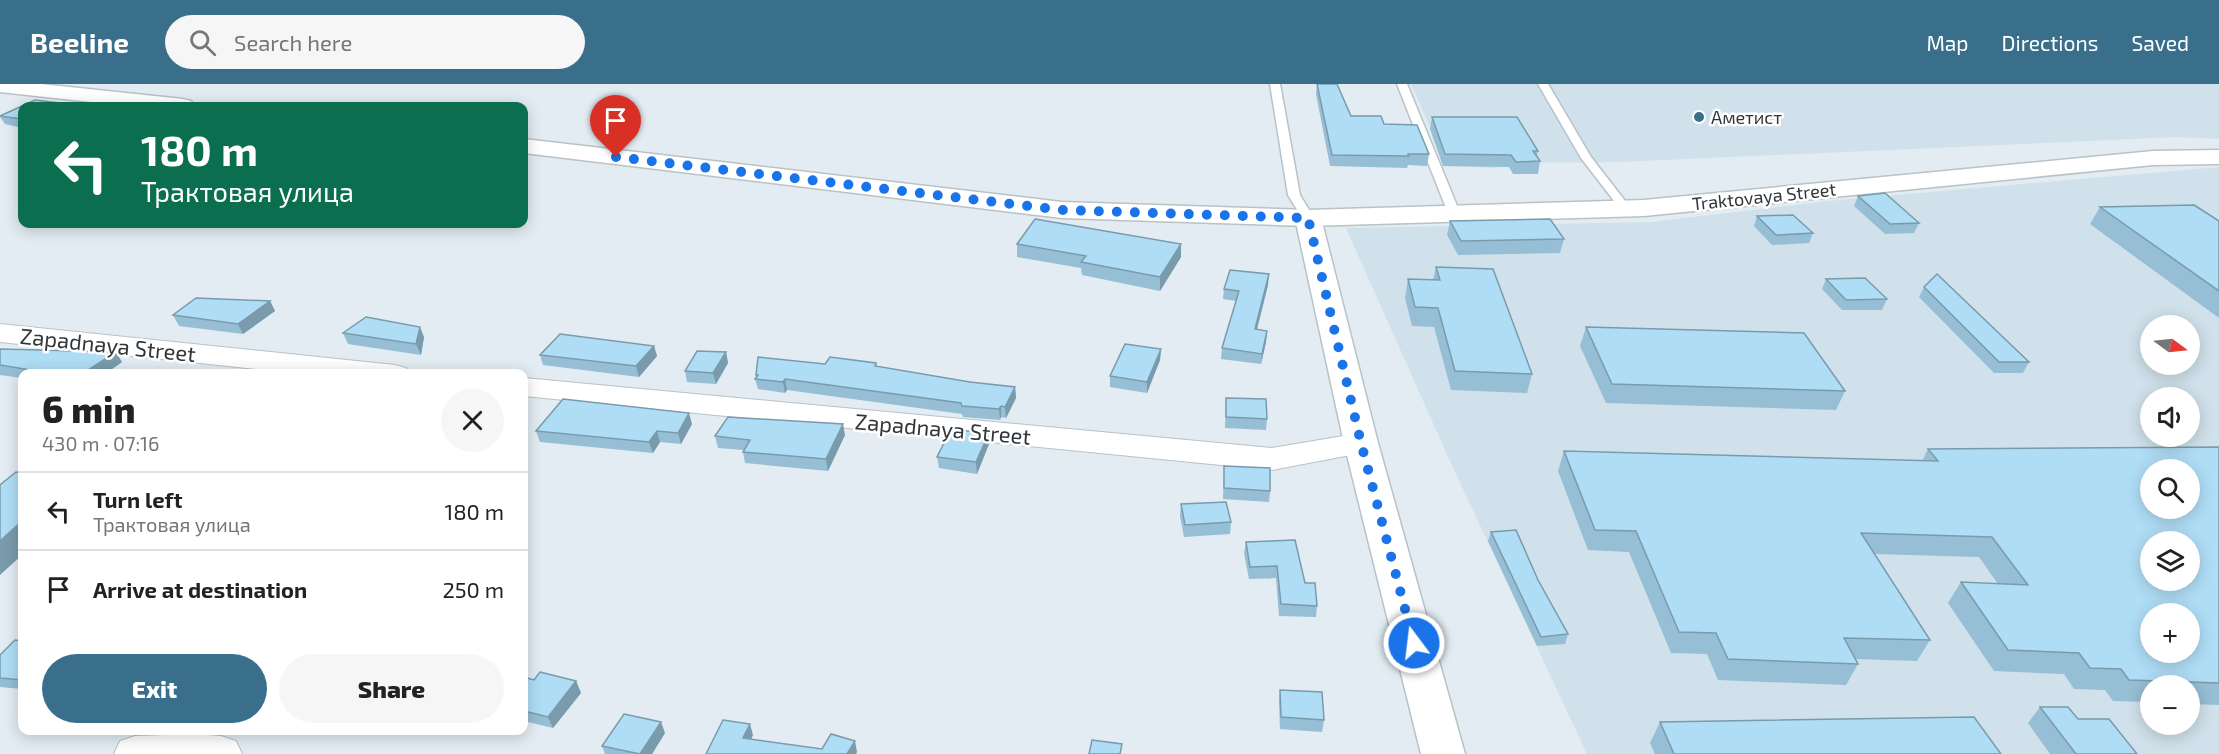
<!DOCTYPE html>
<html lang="en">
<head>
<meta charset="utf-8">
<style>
  body { margin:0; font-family:"Exo 2",sans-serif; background:#f6f6f6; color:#222; height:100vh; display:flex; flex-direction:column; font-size:22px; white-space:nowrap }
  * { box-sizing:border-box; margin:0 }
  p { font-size:20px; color:#767676 }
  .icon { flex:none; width:33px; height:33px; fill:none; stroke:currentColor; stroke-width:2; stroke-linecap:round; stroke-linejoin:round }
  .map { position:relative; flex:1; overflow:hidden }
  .sheet { position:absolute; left:18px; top:285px; width:510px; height:366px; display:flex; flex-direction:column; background:#fff; border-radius:12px; box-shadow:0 3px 15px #0003 }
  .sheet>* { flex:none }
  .guide { position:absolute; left:18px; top:18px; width:510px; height:126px; border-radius:12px; box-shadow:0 3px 15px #0003; background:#0b6e4f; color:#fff; overflow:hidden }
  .needle { width:39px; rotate:105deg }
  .tools { position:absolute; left:2140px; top:231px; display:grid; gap:12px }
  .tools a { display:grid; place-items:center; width:60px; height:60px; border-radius:50%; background:#fff; box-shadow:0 3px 15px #0003; font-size:30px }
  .pin { position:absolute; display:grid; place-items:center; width:51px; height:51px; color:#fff; margin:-62px -26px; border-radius:50% 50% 50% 0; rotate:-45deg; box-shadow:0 0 6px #0007 }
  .pin .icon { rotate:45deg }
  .me { position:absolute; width:66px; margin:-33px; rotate:345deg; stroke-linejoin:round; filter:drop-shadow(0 0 4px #0008) }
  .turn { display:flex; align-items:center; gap:21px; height:126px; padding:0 24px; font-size:27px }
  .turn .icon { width:78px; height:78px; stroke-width:2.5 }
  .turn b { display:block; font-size:42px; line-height:51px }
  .round { display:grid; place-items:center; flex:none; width:63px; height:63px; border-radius:32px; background:#f6f6f6 }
  .summary { display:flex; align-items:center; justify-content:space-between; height:102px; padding:0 24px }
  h1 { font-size:36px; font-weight:800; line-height:45px }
  .action { display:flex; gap:12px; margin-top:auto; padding:12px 24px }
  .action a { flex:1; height:69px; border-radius:36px; background:#396f8b; color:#fff; font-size:24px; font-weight:800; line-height:69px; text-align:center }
  .action a+a { background:#f6f6f6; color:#222 }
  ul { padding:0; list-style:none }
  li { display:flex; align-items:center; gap:18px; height:78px; padding:0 24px; border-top:2px solid #e0e0e0 }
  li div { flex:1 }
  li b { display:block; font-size:22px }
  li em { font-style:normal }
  header { display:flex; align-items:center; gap:36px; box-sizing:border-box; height:84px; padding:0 30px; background:#396f8b; color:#fff }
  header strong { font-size:28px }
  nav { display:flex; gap:33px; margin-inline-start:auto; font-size:21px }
  .search { width:420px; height:54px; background:#f6f6f6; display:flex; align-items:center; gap:15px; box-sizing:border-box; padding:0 21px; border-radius:33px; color:#767676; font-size:22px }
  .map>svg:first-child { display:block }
  .built { fill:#d0e1eb; fill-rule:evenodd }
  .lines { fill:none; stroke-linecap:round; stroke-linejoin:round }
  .service-casing { stroke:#b8c2c7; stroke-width:3 }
  .minor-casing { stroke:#b8c2c7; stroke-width:2 }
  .tertiary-casing { stroke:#b8c2c7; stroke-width:3 }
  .primary-casing { stroke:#b8c2c7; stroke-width:3 }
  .service { fill:#fff; fill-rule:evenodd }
  .minor { fill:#fff; fill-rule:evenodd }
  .tertiary { fill:#fff; fill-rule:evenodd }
  .primary { fill:#fff; fill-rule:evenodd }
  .wall { fill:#96bed4 }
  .shaded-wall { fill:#7a9bac }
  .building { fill:#afddf6; stroke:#7a9bac; stroke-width:1.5; fill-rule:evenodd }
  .route { stroke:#1a73e8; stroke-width:10; stroke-dasharray:0 18 }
  .poi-dot { fill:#396f8b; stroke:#fff; stroke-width:2 }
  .labels { text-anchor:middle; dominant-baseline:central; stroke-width:5; stroke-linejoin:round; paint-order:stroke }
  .far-poi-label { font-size:18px; fill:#323639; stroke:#fff; text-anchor:start }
  .far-street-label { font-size:18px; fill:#323639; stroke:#fff }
  .street-label { font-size:22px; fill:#323639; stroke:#fff }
</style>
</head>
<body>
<header>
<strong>Beeline</strong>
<div class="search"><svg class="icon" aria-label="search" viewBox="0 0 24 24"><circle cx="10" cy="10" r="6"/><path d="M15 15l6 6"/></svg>Search here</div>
<nav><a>Map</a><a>Directions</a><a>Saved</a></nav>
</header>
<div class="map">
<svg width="2219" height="670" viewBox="0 0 2219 670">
  <rect width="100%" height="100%" fill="#e2ecf2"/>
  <!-- built -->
  <g class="built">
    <polygon points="1411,0 2219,0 2219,55 2178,53 1619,78 1509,79 1496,84 1447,82"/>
    <path d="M 2219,83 L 2219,670 L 1587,670 L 1449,375 L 1346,144 L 1651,138 L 1828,117 ZM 2151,242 L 2190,242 L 2190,280 L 2151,280 ZM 2151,314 L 2190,314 L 2190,352 L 2151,352 ZM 2151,386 L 2190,386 L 2190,424 L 2151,424 ZM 2151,458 L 2190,458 L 2190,496 L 2151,496 ZM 2151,530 L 2190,530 L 2190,568 L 2151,568 ZM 2151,602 L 2190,602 L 2190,640 L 2151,640 Z"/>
  </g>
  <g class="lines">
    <!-- service casing -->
    <g class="service-casing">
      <g id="service">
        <polygon points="1270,0 1280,0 1300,111 1314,134 1312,137 1304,137 1288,111"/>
        <polygon points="1397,0 1407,0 1460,129 1458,131 1454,133 1448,129"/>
        <polygon points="1538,0 1548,0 1591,73 1629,122 1629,126 1621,126 1581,74"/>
      </g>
    </g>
    <!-- minor casing -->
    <g class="minor-casing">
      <g id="minor">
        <polygon points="0,240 395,281 406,284 410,290 304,290 0,258"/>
        <polygon points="524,294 1272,364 1361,349 1372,352 1377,359 1372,366 1361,369 1272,386 524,312"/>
        <polygon points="194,650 221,652 236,657 242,670 114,670 120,657 135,652"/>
      </g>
    </g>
    <!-- tertiary casing -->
    <g class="tertiary-casing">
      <polygon id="tertiary" points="1308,126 1317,128 1321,134 1378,359 1465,670 1421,670 1344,359 1295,134 1299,128"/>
    </g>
    <!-- primary casing -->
    <g class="primary-casing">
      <g id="primary">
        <polygon points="0,0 41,0 183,15 191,17 194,22 128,22 0,8"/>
        <polygon points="524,55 1062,118 1308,126 1644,116 2153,67 2219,66 2219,80 2153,81 1644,132 1308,142 1062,134 524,69"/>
      </g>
    </g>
    <!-- service -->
    <use href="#service" class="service"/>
    <!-- minor -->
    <use href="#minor" class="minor"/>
    <!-- tertiary -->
    <use href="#tertiary" class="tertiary"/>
    <!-- primary -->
    <use href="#primary" class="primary"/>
  </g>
  <!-- wall -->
  <g class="wall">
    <polygon points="1317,0 1351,32 1384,40 1429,70 1427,82 1408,81 1407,84 1330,82 1316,10"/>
    <polygon points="35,16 77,21 78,22 22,22 22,44 5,40 0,33 0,31"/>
    <polygon points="1432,33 1538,67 1537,72 1540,77 1538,90 1513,90 1509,83 1443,82 1430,45"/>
    <polygon points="1858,112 1919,139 1914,149 1885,150 1854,122"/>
    <polygon points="2100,123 2219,137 2219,234 2090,140"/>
    <polygon points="1757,132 1813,149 1809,159 1772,161 1754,142"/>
    <polygon points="1450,137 1564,155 1560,169 1458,171 1447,151"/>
    <polygon points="1017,160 1181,160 1181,173 1160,207 1082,191 1081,184 1017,173"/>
    <polygon points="1436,183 1532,290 1527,309 1451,306 1434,243 1412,242 1405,214 1408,195 1433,196"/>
    <polygon points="1826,195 1887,215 1882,226 1842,226 1822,205"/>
    <polygon points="1268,201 1257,246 1267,247 1266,258 1261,280 1221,275 1222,264 1236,217 1223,215 1224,205"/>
    <polygon points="1924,203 2029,278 2023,289 1994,289 1919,213"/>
    <polygon points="270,217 275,227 243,250 179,242 173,231"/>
    <polygon points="1586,243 1845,307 1836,326 1606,319 1580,262"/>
    <polygon points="343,249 424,253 421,271 348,260"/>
    <polygon points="654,262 657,272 639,293 543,281 540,271"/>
    <polygon points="0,265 122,278 105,290 22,290 22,294 0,291"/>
    <polygon points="1161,265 1160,276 1147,309 1110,303 1110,292"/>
    <polygon points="726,268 728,279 716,300 687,298 685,287"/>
    <polygon points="876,279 877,282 970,298 1015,303 1016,314 1006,334 1001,333 1000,336 963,333 962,330 787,306 785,309 758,305 755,295 756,293 756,291 825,280"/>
    <polygon points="1226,314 1267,335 1266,346 1225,344"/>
    <polygon points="692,340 681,360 660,358 653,369 540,358 536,347"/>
    <polygon points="957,349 989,349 989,360 977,390 939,384 937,373"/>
    <polygon points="845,351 828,387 745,379 743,368 744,366 718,364 715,352"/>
    <polygon points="2219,363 2219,621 2190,620 2190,602 2151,602 2151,618 2113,617 2105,606 2074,605 2064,590 1994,587 1948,519 1961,498 1998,500 1979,473 1874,470 1930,556 1917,577 1856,575 1858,580 1846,601 1718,596 1707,570 1671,569 1629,468 1588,466 1558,387 1564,367 1922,377 1928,365"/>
    <polygon points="1224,382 1270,407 1269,418 1223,415"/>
    <polygon points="1181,420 1231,438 1230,450 1184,453 1180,432"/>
    <polygon points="1491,448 1538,496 1568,550 1565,560 1537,562 1488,457"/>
    <polygon points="1246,458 1305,499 1317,522 1316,533 1279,532 1276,494 1249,495 1244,469"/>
    <polygon points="22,557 22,605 0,603 0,571"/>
    <polygon points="524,593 534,596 576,597 581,609 553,644 524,637"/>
    <polygon points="1280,606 1324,636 1322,648 1280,645 1279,617"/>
    <polygon points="2040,623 2078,635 2137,670 2050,670 2028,639"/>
    <polygon points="1660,638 2001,670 1655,670 1650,659"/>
    <polygon points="665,649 652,670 605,670 602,662"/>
  </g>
  <!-- shaded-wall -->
  <g class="shaded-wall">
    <polygon points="1181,160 1181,173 1160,207 1160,193"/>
    <polygon points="1269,190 1268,201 1254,256 1255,245"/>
    <polygon points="270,217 275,227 243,250 238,240"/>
    <polygon points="420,243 424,253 421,271 416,260"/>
    <polygon points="1267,247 1266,258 1261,280 1262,270"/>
    <polygon points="654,262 657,272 639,293 636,282"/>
    <polygon points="1161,265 1160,276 1147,309 1147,298"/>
    <polygon points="116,268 122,278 105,290 82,290"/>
    <polygon points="726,268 728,279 716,300 713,289"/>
    <polygon points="785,295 787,306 785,309 783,298"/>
    <polygon points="1015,303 1016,314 1006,334 1005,323"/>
    <polygon points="1001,322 1001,333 1000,336 999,325"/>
    <polygon points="689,329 692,340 681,360 678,349"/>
    <polygon points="843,340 845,351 828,387 826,375"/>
    <polygon points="657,347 660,358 653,369 649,358"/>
    <polygon points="989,349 989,360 977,390 976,378"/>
    <polygon points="22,437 22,471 0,491 0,457"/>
    <polygon points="576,597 581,609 553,644 548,633"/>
    <polygon points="661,638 665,649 652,670 640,670"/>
    <polygon points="750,640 753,651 747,665 743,654"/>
    <polygon points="855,657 857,668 856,670 847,670"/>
  </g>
  <!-- building -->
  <g class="building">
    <polygon points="1317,0 1337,0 1351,32 1381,32 1384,40 1417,41 1429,70 1408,70 1409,72 1332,71"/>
    <polygon points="35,16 77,21 75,22 22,22 22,35 0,32"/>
    <polygon points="1432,33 1517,33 1538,67 1533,67 1540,77 1516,78 1511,71 1445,70"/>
    <polygon points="1885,109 1919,139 1890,140 1858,112"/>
    <polygon points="2194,121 2219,137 2219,207 2100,123"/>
    <polygon points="1793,131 1813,149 1776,151 1757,132"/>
    <polygon points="1035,135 1181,160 1160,193 1081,178 1086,172 1017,160"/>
    <polygon points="1550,135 1564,155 1461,157 1450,137"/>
    <polygon points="1436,183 1493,185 1532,290 1455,287 1438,224 1415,223 1408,195 1440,196"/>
    <polygon points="1230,186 1269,190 1255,245 1267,247 1262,270 1222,264 1239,207 1224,205"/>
    <polygon points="1937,190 2029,278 1999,278 1924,203"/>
    <polygon points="1865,194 1887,215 1846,216 1826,195"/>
    <polygon points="196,214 270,217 238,240 173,231"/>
    <polygon points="366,233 420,243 416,260 343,249"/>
    <polygon points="1586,243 1804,249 1845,307 1612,300"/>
    <polygon points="560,250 654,262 636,282 540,271"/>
    <polygon points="1125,260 1161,265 1147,298 1110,292"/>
    <polygon points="0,265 116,268 82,290 55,290 0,281"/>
    <polygon points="697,267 726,268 713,289 685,287"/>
    <polygon points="758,273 825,280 830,273 876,279 875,282 970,298 1015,303 1005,323 1001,322 999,325 962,322 961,319 785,295 783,298 755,295 758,291 756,291"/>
    <polygon points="1226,314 1266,315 1267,335 1226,333"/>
    <polygon points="563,315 689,329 678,349 657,347 649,358 536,347"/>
    <polygon points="728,333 843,340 826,375 743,368 750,356 715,352"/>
    <polygon points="957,346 989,349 976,378 937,373 949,349 957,349"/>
    <path d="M 2219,363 L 2219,599 L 2129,596 L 2121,585 L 2090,584 L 2079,569 L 2008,566 L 1961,498 L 2028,501 L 1992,453 L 1861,449 L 1930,556 L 1844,554 L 1858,580 L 1728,575 L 1716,549 L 1679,548 L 1636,447 L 1595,446 L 1564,367 L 1938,377 L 1928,365 ZM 2151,386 L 2190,386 L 2190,424 L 2151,424 ZM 2151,458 L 2190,458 L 2190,496 L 2151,496 ZM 2151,530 L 2190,530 L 2190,568 L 2151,568 Z"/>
    <polygon points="1224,382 1270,384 1270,407 1224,404"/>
    <polygon points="16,388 22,389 22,437 0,457 0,401"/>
    <polygon points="1226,418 1231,438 1185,441 1181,420"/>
    <polygon points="1516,446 1538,496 1568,550 1541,553 1491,448"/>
    <polygon points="1295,456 1305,499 1315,499 1317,522 1281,520 1277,482 1250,483 1246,458"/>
    <polygon points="15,556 22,557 22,596 0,594 0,571"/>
    <polygon points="540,588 576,597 548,633 524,627 524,593 534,596"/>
    <polygon points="1280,606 1322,608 1324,636 1281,633"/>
    <polygon points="2040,623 2068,623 2078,635 2109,635 2137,670 2076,670"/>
    <polygon points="624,630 661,638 640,670 602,662"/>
    <polygon points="1974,633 2001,670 1674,670 1660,638"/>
    <polygon points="723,636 750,640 743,654 822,665 831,650 855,657 847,670 706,670"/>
    <polygon points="1092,656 1122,660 1120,670 1089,670"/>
  </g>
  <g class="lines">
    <!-- route -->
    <polyline class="route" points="616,73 1062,126 1308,134 1361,359 1414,559"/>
  </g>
  <!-- markers -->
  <circle class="poi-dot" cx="1699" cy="33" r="6"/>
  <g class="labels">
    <!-- far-poi labels -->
    <g class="far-poi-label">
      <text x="1711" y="33">Аметист</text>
    </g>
    <!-- far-street labels -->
    <g class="far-street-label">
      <text transform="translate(1764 112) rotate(-6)">Traktovaya Street</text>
    </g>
    <!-- street labels -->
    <g class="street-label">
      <text transform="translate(108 260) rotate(6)">Zapadnaya Street</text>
      <text transform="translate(943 344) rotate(5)">Zapadnaya Street</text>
    </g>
  </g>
</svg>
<div class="tools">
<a><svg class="needle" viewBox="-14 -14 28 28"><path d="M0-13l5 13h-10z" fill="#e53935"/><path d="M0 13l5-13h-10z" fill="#767676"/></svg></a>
<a><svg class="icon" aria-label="sound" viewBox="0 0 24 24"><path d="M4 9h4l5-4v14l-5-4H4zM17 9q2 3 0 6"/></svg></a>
<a><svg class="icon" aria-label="search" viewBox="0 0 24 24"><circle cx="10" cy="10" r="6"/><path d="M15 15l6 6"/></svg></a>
<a><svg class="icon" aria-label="layers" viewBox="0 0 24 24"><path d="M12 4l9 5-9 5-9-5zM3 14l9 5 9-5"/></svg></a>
<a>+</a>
<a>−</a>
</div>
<div class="pin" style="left:616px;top:73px;background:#d93025"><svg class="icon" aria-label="arrive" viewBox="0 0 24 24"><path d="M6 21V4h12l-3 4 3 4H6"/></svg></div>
<svg class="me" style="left:1414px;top:559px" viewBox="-20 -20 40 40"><circle r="17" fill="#1a73e8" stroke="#fff" stroke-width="3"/><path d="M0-11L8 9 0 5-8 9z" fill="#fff"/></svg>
<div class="guide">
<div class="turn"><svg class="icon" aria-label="left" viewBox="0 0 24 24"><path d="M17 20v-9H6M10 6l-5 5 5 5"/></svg><div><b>180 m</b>Трактовая улица</div></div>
</div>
<section class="sheet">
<div class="summary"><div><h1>6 min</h1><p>430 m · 07:16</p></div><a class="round"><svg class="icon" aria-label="close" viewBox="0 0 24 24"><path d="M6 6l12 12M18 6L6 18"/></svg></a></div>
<ul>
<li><svg class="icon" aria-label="left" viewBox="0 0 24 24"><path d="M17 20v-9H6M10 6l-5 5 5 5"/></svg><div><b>Turn left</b><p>Трактовая улица</p></div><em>180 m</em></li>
<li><svg class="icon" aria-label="arrive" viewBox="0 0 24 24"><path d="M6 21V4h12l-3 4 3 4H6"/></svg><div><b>Arrive at destination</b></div><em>250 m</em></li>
</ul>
<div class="action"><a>Exit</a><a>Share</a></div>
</section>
</div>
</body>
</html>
